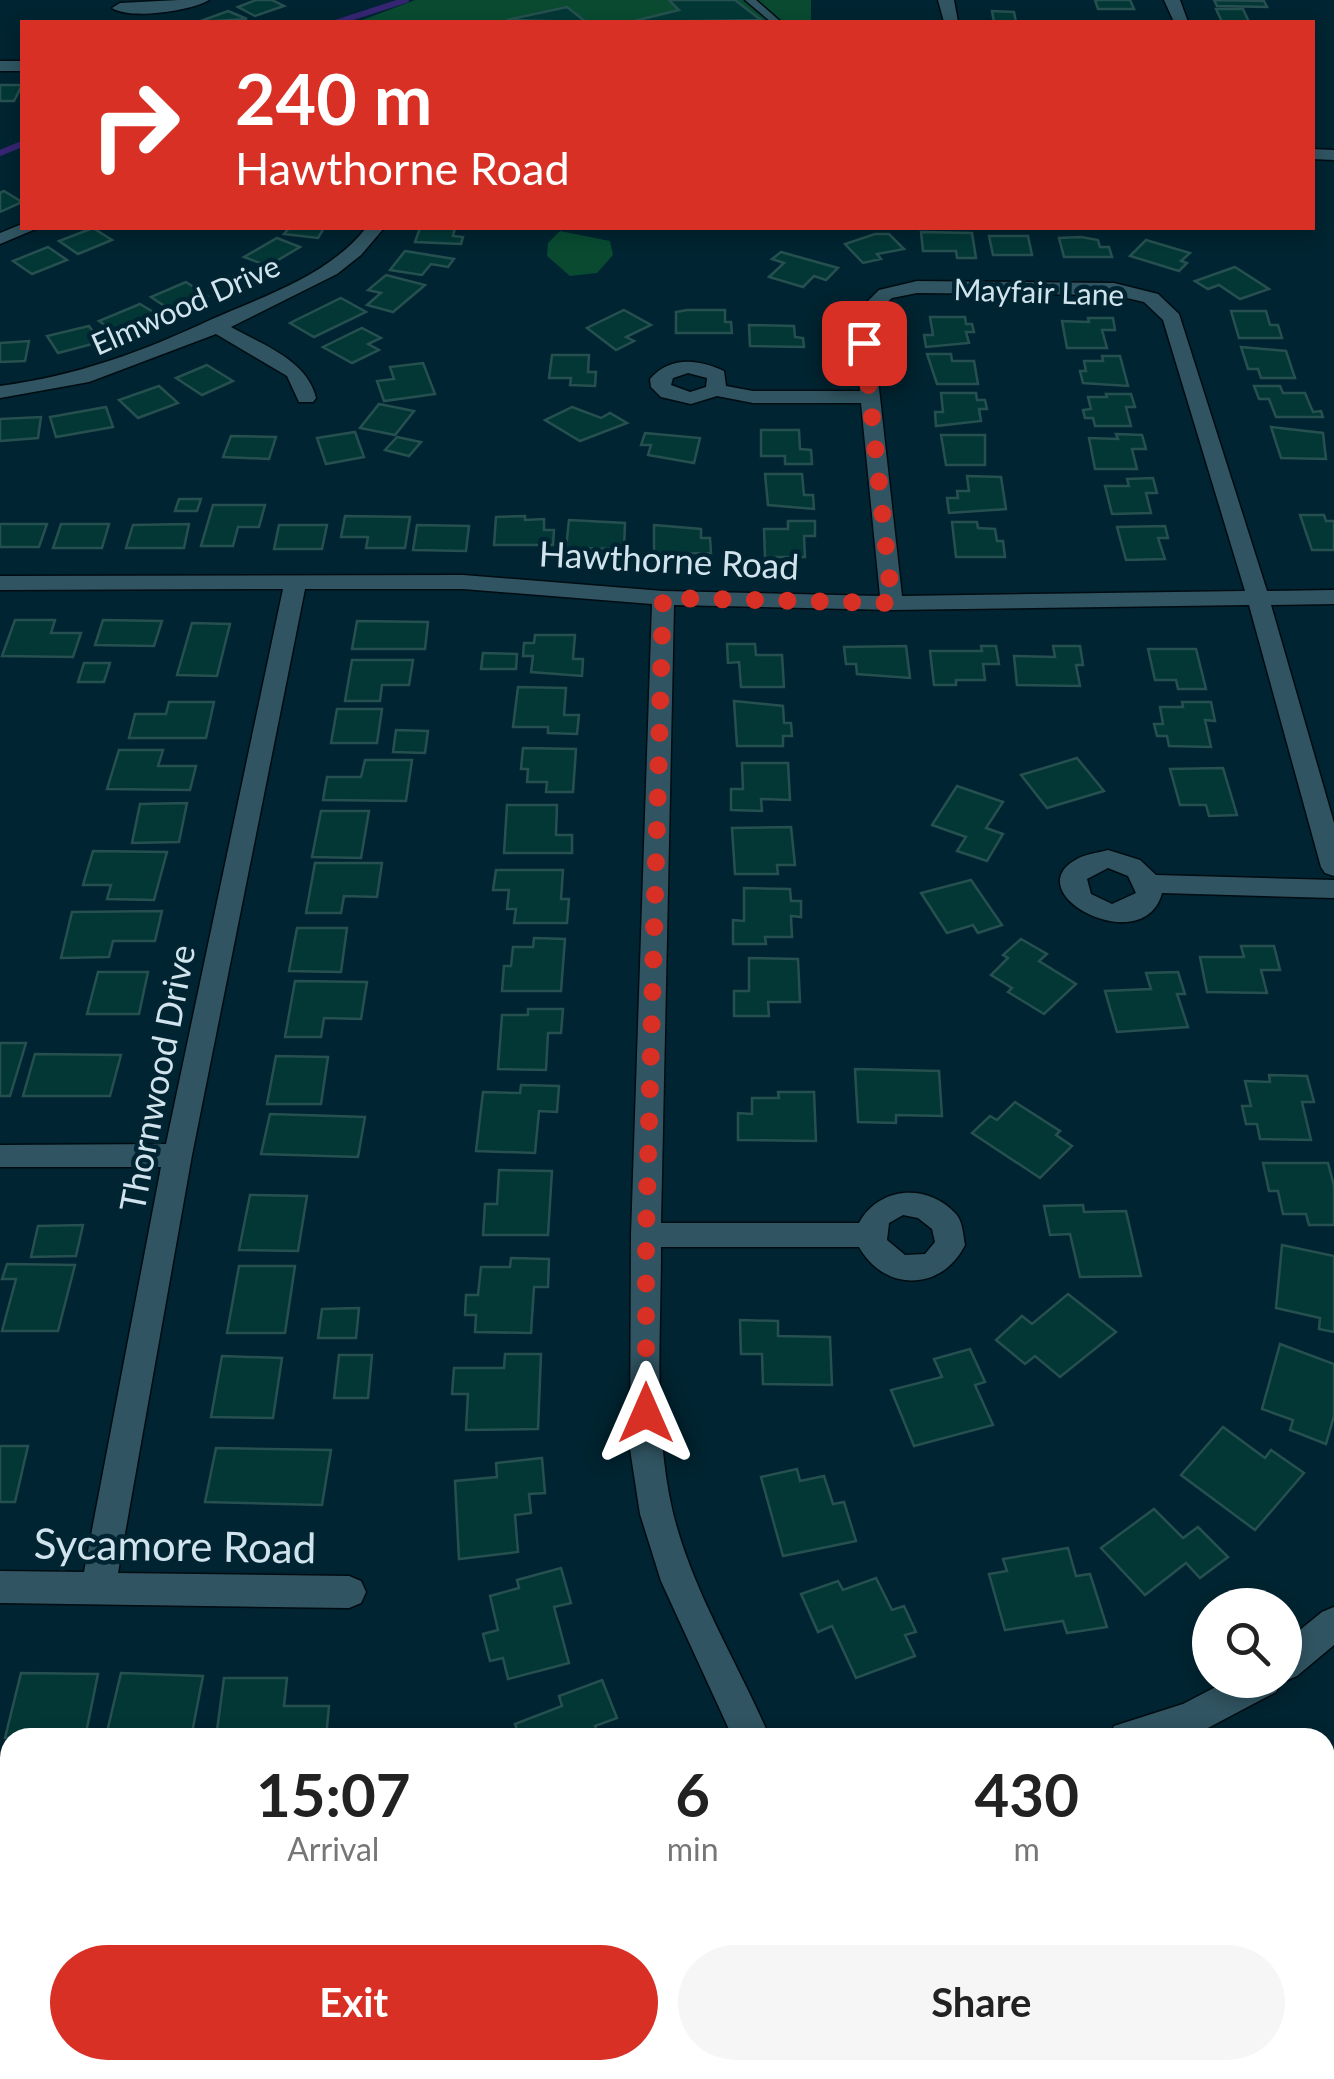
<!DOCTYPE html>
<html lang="en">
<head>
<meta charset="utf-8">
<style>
  body { margin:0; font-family:Lato,sans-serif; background:#f6f6f6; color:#222; height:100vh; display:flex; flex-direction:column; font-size:38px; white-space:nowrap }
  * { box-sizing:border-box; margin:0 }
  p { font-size:32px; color:#767676 }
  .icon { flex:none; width:55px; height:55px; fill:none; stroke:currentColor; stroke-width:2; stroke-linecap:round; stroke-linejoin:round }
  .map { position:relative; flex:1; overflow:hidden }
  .drawer { position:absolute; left:0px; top:1728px; width:1335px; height:352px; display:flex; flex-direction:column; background:#fff; border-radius:30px 30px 0 0; box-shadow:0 5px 15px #0003 }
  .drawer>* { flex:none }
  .top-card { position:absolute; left:20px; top:20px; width:1295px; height:210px; border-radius:0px; box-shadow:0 5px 15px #0003; background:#d93025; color:#fff; overflow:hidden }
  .tools { position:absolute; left:1192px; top:1588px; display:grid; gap:20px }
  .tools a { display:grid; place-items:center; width:110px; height:110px; border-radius:50%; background:#fff; box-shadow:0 5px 15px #0003; font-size:50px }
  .pin { position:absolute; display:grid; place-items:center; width:85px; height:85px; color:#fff; margin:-42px; border-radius:20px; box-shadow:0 5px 15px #0006 }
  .me { position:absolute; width:110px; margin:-55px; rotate:0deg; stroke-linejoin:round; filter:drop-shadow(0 0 8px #0008) }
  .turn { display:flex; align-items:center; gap:35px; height:210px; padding:0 50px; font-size:45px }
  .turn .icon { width:130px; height:130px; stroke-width:2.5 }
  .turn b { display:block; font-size:70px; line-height:85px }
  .eta { display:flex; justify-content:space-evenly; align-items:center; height:170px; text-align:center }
  .eta b { font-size:60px; font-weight:700; line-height:70px }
  .cta { display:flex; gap:20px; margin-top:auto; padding:20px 50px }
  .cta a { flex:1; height:115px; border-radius:60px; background:#d93025; color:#fff; font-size:40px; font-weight:700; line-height:115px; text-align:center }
  .cta a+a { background:#f6f6f6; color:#222 }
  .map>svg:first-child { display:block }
  .green { fill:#094a31 }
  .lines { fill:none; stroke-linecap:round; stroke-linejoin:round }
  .stream { stroke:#362572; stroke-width:6 }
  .building { fill:#033736; stroke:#26504f; stroke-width:2.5 }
  .service-casing { stroke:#000c12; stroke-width:3 }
  .minor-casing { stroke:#000c12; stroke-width:3 }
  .tertiary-casing { stroke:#000c12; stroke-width:3 }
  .service { fill:#305461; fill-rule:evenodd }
  .minor { fill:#305461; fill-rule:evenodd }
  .tertiary { fill:#305461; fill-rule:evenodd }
  .route { stroke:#d93025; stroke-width:18; stroke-dasharray:0 32.4 }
  .labels { text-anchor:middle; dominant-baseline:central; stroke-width:9; stroke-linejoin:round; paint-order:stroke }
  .far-street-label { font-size:30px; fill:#d1e4ed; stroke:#002431 }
  .street-label { font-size:35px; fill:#d1e4ed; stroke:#002431 }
  .near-street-label { font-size:42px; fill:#d1e4ed; stroke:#002431 }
</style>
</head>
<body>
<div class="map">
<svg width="1334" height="2079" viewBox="0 0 1334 2079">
  <rect width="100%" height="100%" fill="#002431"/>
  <!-- green -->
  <g class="green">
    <polygon points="415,0 811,0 811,22 357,22"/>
    <polygon points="560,231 610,241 613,255 597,273 570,276 547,256 548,243"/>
  </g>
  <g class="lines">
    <!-- stream -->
    <g class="stream">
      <polyline points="338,22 406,0"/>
      <polyline points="0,153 22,144"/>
    </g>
  </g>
  <!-- building -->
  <g class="building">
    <polygon points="256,0 272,0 284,6 255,16 238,7"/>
    <polygon points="669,0 735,0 761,20 630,22 679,10"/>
    <polygon points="1095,0 1130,0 1134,9 1098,9"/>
    <polygon points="1214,0 1264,1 1267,7 1217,6"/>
    <polygon points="567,7 586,22 507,20"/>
    <polygon points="1216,9 1243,9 1249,22 1222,22"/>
    <polygon points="228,11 247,19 198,22"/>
    <polygon points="992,11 1014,12 1016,22 994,22"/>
    <polygon points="0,85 22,85 14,101 0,101"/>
    <polygon points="4,191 22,202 0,212 0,193"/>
    <polygon points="93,228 112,240 78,254 59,241"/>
    <polygon points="289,228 324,228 318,238 284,234"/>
    <polygon points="420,228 455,228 453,236 463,237 461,244 415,242"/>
    <polygon points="921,232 972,233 976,258 957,258 956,251 923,251"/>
    <polygon points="875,234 889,234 904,249 877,254 881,259 863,263 845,244"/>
    <polygon points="989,236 1028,236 1032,255 993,255"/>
    <polygon points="1081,237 1098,240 1100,247 1109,247 1112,257 1064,257 1059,238"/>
    <polygon points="277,238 300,247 268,266 244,257"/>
    <polygon points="1146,240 1190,253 1181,261 1187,263 1179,271 1130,256"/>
    <polygon points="48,247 67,260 32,274 13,261"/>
    <polygon points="405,251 454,259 448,267 431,264 422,275 390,270"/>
    <polygon points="781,252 838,268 826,280 814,276 803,287 769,277 784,263 772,259"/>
    <polygon points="1235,267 1269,289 1240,299 1219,285 1208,289 1195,281"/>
    <polygon points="386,275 425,285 393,312 367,305 381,293 368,290"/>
    <polygon points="186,282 207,296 172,311 151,297"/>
    <polygon points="341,298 366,312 314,337 290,323"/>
    <polygon points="140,304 160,316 118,334 99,321"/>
    <polygon points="624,310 651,325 626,337 634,341 616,350 587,328"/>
    <polygon points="687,310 725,310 725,322 731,322 732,333 676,333 676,312"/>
    <polygon points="1231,311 1266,311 1270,325 1278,325 1282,338 1239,338"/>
    <polygon points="930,317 965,317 966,324 972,324 974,332 966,332 969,343 926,347 924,335 933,335"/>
    <polygon points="1088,318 1113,318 1115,330 1102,330 1107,348 1067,348 1062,321 1089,322"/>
    <polygon points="749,325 794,326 795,337 803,338 804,347 750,346"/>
    <polygon points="89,326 100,342 58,353 47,336"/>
    <polygon points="362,328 381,338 368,344 379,350 352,363 323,347"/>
    <polygon points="29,341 25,361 0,362 0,343"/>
    <polygon points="1241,347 1286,351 1295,378 1261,378 1258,369 1248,369"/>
    <polygon points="927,354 951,354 952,361 974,361 978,384 937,384"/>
    <polygon points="552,355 589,355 588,372 596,372 595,386 570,385 571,378 549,378"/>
    <polygon points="1102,356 1120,356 1128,386 1083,383 1080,371 1086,371 1084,361 1103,361"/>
    <polygon points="423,363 435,394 384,401 377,381 394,379 390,367"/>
    <polygon points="207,365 233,381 202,395 176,378"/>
    <polygon points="159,386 178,403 138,418 119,400"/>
    <polygon points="1254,386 1280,386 1283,393 1305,393 1313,412 1321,411 1323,417 1276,417 1269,399 1259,399"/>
    <polygon points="941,393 976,393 977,400 985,400 987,409 979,409 981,421 936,426 935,412 943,412"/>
    <polygon points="1106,394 1131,394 1135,407 1126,407 1131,426 1095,426 1093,418 1085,418 1083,410 1091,409 1088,397 1107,397"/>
    <polygon points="379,404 414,411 395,435 360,428"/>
    <polygon points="106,407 113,427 56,437 50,417"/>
    <polygon points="572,407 601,418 610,413 627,423 580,441 545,420"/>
    <polygon points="41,417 38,438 0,441 0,419"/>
    <polygon points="1271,427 1323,433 1326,459 1281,458"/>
    <polygon points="761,430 799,430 800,449 811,450 812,464 785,464 785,456 761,456"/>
    <polygon points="355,432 364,457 326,464 317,438"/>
    <polygon points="645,433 700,438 694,463 648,455 651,445 641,445"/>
    <polygon points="1116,434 1142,435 1146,449 1132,449 1137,469 1095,469 1089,438 1118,439"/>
    <polygon points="941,435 985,435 985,465 946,465"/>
    <polygon points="231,436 276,437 269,459 223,457"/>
    <polygon points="397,437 421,442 409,456 385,450"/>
    <polygon points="765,474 802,474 804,495 813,495 814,509 768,505"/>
    <polygon points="967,476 1001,477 1006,509 949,513 947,498 958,498 957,491 969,491"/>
    <polygon points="1153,478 1157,493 1146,493 1151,513 1112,514 1105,486 1129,486 1127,479"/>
    <polygon points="179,499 201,499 197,511 175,511"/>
    <polygon points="213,505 265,505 259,527 238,527 233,546 201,546"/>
    <polygon points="1300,515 1324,515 1326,521 1334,521 1334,550 1312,550"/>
    <polygon points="345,516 410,517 405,548 366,548 368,537 341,537"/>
    <polygon points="525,516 525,520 544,519 544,530 554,530 553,545 494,545 496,517"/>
    <polygon points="569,520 625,523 624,549 566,548"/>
    <polygon points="788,521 815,521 815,536 804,536 805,557 765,557 764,529 788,529"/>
    <polygon points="952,522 977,522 978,528 995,529 997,541 1003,541 1005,557 956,557"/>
    <polygon points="0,524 47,524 39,547 0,547"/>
    <polygon points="61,524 109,524 102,548 53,548"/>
    <polygon points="189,524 184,548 126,548 133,525"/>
    <polygon points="279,525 327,525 322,549 274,549"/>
    <polygon points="417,525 469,526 466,551 413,550"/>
    <polygon points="654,525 701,529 701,538 710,538 711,553 654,554"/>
    <polygon points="1165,526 1168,538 1158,538 1165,559 1126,560 1117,527"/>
    <polygon points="15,620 55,620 51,633 81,633 73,657 2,656"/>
    <polygon points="103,620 162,621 154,646 95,645"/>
    <polygon points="357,621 428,622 425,649 352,649"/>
    <polygon points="192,623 230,624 217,676 177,675"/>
    <polygon points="535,635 575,635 573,659 583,659 582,676 531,672 533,656 523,656 524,643 534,643"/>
    <polygon points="727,644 755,644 756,655 782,655 784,687 741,687 739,662 728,663"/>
    <polygon points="906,646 910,678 857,674 856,664 846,664 844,647"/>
    <polygon points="981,646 996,646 999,664 983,664 985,680 956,680 956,685 934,685 930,651 982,651"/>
    <polygon points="1053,646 1080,646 1083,665 1076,665 1080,686 1017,685 1014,656 1055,657"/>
    <polygon points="1148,649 1196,649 1206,689 1178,689 1176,680 1155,680"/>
    <polygon points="483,653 517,654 516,669 481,669"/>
    <polygon points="352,660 413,660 409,685 382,685 380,701 345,701"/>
    <polygon points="84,663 110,663 104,682 78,682"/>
    <polygon points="518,687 566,688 564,715 579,715 577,734 548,733 548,727 513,727"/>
    <polygon points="734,701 783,706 784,723 791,723 792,736 783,736 783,746 737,746"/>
    <polygon points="169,702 214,702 206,738 129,738 135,714 166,714"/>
    <polygon points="1182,702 1211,702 1215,721 1205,720 1211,747 1169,746 1167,736 1157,736 1154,724 1163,724 1160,707 1183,707"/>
    <polygon points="337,709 382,709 377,743 331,743"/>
    <polygon points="396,730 428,731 425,753 393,752"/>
    <polygon points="523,748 576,749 573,792 546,792 547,782 527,782 528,769 521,769"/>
    <polygon points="119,750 163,750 158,766 196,766 190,790 107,789"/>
    <polygon points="1077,758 1104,791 1047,808 1021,775"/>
    <polygon points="365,760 412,760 406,801 323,800 327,777 361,777"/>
    <polygon points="742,763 788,763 790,800 761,799 762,811 731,810 731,789 743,789"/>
    <polygon points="1223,768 1237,815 1209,816 1206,805 1180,805 1170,769"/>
    <polygon points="957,786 1003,802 986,828 1003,834 987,861 957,851 966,837 932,825"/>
    <polygon points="187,803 179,842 132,843 140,804"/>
    <polygon points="507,805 557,805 556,835 572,835 572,853 504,853"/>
    <polygon points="321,811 369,811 361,858 312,857"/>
    <polygon points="791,827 795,865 777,865 778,874 735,874 732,828"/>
    <polygon points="93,851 167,852 154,900 107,899 111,885 83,885"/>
    <polygon points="315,863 382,863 377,897 344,896 341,913 306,913"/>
    <polygon points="496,870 563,870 561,899 569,899 567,923 514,923 516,909 507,909 509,890 493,890"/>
    <polygon points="971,880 1002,925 978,933 973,925 947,933 921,893"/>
    <polygon points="744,888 790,889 791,901 801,901 801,917 791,916 792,937 765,937 766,944 733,944 733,920 744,921"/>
    <polygon points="162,911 155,941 113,941 109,957 61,958 72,912"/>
    <polygon points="297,928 347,928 341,972 289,971"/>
    <polygon points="534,938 565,939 561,991 502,991 504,966 511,966 513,947 533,947"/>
    <polygon points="1021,939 1047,954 1039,961 1076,984 1044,1014 1008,992 1012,988 991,975 1008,958 1003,955"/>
    <polygon points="1241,946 1274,946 1280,970 1261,970 1267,993 1207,992 1200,957 1244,957"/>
    <polygon points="749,958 798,959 800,1002 768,1002 769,1016 734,1016 734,991 749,991"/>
    <polygon points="98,972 148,972 139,1014 87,1014"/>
    <polygon points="1178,972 1185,994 1177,994 1188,1027 1117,1032 1105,991 1151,989 1146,973"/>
    <polygon points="295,981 367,982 361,1019 324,1018 321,1037 285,1037"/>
    <polygon points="528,1009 563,1009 561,1033 548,1033 546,1070 498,1069 502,1015 528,1015"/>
    <polygon points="0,1043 26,1043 10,1096 0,1096"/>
    <polygon points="35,1054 121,1055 110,1096 23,1096"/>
    <polygon points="276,1056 328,1057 321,1104 267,1104"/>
    <polygon points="855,1069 939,1071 942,1116 896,1115 896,1123 858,1122"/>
    <polygon points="1269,1075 1307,1076 1314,1102 1302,1102 1311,1140 1260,1139 1257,1124 1246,1124 1242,1106 1251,1106 1245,1081 1270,1082"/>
    <polygon points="521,1085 559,1086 557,1112 539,1111 535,1153 476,1151 483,1092 520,1093"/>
    <polygon points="778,1092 814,1092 816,1141 738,1140 738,1113 752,1114 752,1098 779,1098"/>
    <polygon points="1015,1102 1060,1131 1056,1135 1072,1146 1040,1178 972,1133 990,1116 997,1120"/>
    <polygon points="270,1114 365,1117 358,1157 261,1154"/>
    <polygon points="1263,1163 1328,1163 1334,1186 1334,1225 1309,1225 1306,1214 1283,1214 1278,1191 1269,1191"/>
    <polygon points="499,1170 552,1171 548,1235 483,1235 485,1204 497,1204"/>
    <polygon points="250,1195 307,1196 298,1251 239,1250"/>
    <polygon points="1083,1205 1084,1212 1126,1211 1141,1276 1080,1277 1070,1234 1050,1235 1044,1206"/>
    <polygon points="83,1225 76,1256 31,1257 38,1226"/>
    <polygon points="1282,1245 1334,1256 1334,1332 1319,1329 1320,1318 1276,1308"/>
    <polygon points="511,1258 549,1259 548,1287 534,1287 531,1333 475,1332 476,1315 465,1315 466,1295 478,1295 481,1267 510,1267"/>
    <polygon points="7,1264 75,1265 58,1331 2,1331 16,1279 2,1279"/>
    <polygon points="239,1266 295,1266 285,1333 227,1333"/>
    <polygon points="1068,1294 1116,1332 1060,1377 1035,1356 1025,1364 996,1340 1022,1316 1032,1324"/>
    <polygon points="359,1308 356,1338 318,1338 322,1309"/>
    <polygon points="740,1320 778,1321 778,1336 830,1337 832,1385 763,1384 762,1354 741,1354"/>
    <polygon points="1280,1344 1334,1364 1334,1416 1326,1444 1290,1430 1293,1420 1262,1409"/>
    <polygon points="970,1349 985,1382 975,1385 993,1425 914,1446 891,1390 942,1377 934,1359"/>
    <polygon points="505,1354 541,1354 538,1429 466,1430 468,1394 452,1394 454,1368 504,1368"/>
    <polygon points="339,1355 372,1355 368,1398 334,1398"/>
    <polygon points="222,1356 282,1358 273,1418 211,1417"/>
    <polygon points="1223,1427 1265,1458 1271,1450 1304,1473 1255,1530 1181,1475"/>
    <polygon points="0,1446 28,1446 15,1502 0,1502"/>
    <polygon points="216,1448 331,1450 322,1505 205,1502"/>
    <polygon points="542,1458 545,1493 529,1494 531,1513 515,1515 518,1552 459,1559 455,1481 497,1477 496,1463"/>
    <polygon points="797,1469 800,1481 824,1476 833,1504 844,1502 856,1541 783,1556 761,1477"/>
    <polygon points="1154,1509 1183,1538 1198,1527 1228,1557 1200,1578 1186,1563 1145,1595 1101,1548"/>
    <polygon points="1068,1548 1076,1576 1090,1574 1107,1627 1067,1633 1063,1621 1005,1630 989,1574 1007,1571 1003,1559"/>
    <polygon points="561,1568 571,1603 554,1607 569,1663 508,1679 503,1658 490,1661 483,1634 498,1630 490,1596 519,1588 517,1580"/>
    <polygon points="876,1578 892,1610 904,1606 916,1632 905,1635 915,1656 856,1678 832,1626 818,1632 801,1594 838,1581 843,1590"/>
    <polygon points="21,1673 98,1674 85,1738 5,1738"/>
    <polygon points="121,1673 203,1676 191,1738 106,1736"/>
    <polygon points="224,1678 287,1678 284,1706 329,1706 326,1738 216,1738"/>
    <polygon points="602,1680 617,1718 595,1726 600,1738 520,1738 515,1724 562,1706 559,1696"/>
    <polygon points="1334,1805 1334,1855 1325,1839 1325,1808"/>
    <polygon points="269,2070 370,2070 369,2079 268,2079"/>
    <polygon points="399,2070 515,2070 514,2079 398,2079"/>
    <polygon points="665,2070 704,2070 682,2079 668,2079"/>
    <polygon points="1005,2070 1109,2070 1111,2079 1007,2079"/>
  </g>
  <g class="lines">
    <!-- service casing -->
    <g class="service-casing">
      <polygon id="service" points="745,0 756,0 781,22 771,22"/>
    </g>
    <!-- minor casing -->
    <g class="minor-casing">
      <g id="minor">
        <path d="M 179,0 L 209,0 C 191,11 130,20 112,8 L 120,3 Z"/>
        <polygon points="938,0 954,0 958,22 944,22"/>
        <polygon points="1164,0 1180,0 1188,22 1174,22"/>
        <polygon points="22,224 22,228 38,228 0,244 0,233"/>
        <path d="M 366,228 L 384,228 L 361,255 L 337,274 L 231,327 C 263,345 307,360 316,398 L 313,402 L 299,402 L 287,376 L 216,334 L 89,382 L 0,398 L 0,386 C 76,376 142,352 210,320 C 264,296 328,276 366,228 Z"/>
        <path d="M 917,281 L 1114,283 L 1158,294 L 1179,314 L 1267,591 L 1334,590 L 1334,604 L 1271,605 L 1334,823 L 1334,876 L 1325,873 L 1321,867 L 1249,605 L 892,610 L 674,605 L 661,1223 L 859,1223 C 878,1187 927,1182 956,1214 C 963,1222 963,1235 965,1245 C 942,1291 885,1293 859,1247 L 661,1247 C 661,1335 653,1428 673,1513 C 693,1593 738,1663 770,1738 L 733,1738 L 661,1581 L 640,1514 L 630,1449 L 631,1235 L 652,604 L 463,589 L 305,589 L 192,1155 L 118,1573 L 349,1576 L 361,1581 L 366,1592 L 361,1603 L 349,1608 L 0,1603 L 0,1571 L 84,1572 L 161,1167 L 0,1167 L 0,1145 L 166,1144 L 283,589 L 0,590 L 0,576 L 463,575 L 663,591 L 880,596 L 861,403 L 753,403 L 717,396 L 691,404 L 661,397 L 651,387 L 650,379 C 670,356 698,359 724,371 L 726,386 L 753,391 L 860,391 L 853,316 L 879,290 ZM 917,293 L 1114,295 L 1144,302 L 1163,320 L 1245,591 L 902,596 L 871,316 L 892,298 ZM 688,373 L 707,378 L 706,387 L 690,392 L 671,385 L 673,378 ZM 903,1215 L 918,1218 L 932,1229 L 935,1242 L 925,1254 L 905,1255 L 887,1240 L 889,1223 Z"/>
        <path d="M 1108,850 L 1140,860 L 1156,875 L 1334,880 L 1334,898 L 1162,893 C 1144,961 1014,893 1077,859 C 1085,854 1098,853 1108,850 ZM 1108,868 L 1128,876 L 1136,893 L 1112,904 L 1091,894 L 1087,879 Z"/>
        <polygon points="1334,1607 1334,1645 1297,1676 1285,1681 1283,1680 1285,1642 1322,1612"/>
        <polygon points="1229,1680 1282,1680 1276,1692 1189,1738 1109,1738 1114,1726 1183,1704"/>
        <polygon points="856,2070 896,2070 898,2079 858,2079"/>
      </g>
    </g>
    <!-- tertiary casing -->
    <g class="tertiary-casing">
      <g id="tertiary">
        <rect x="0" y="61" width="22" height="10"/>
        <polygon points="1312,149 1334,150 1334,160 1312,159"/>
      </g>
    </g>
    <!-- service -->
    <use href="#service" class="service"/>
    <!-- minor -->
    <use href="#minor" class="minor"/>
    <!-- tertiary -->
    <use href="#tertiary" class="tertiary"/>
  </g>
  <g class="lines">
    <!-- route -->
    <polyline class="route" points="646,1413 646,1235 663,598 892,603 864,343"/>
  </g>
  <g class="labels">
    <!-- far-street labels -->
    <g class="far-street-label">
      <text transform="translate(1039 291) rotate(2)">Mayfair Lane</text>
      <text transform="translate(185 304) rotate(-24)">Elmwood Drive</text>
    </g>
    <!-- street labels -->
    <g class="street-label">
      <text transform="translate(669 559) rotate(3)">Hawthorne Road</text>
      <text transform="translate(156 1078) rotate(-79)">Thornwood Drive</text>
    </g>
    <!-- near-street labels -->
    <g class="near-street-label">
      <text transform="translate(175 1545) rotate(1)">Sycamore Road</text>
    </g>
  </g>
</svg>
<div class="tools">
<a><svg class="icon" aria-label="search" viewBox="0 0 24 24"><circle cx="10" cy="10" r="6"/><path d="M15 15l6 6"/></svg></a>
</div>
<div class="pin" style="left:864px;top:343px;background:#d93025"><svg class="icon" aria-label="arrive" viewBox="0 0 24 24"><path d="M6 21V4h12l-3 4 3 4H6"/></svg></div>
<svg class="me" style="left:646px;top:1413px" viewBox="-20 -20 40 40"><path d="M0-17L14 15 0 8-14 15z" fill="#d93025" stroke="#fff" stroke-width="4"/></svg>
<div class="top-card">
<div class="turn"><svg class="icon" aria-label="right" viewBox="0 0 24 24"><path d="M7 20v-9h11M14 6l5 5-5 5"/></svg><div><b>240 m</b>Hawthorne Road</div></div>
</div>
<section class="drawer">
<div class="eta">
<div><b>15:07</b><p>Arrival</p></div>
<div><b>6</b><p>min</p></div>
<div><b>430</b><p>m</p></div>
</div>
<div class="cta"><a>Exit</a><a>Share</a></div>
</section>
</div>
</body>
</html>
